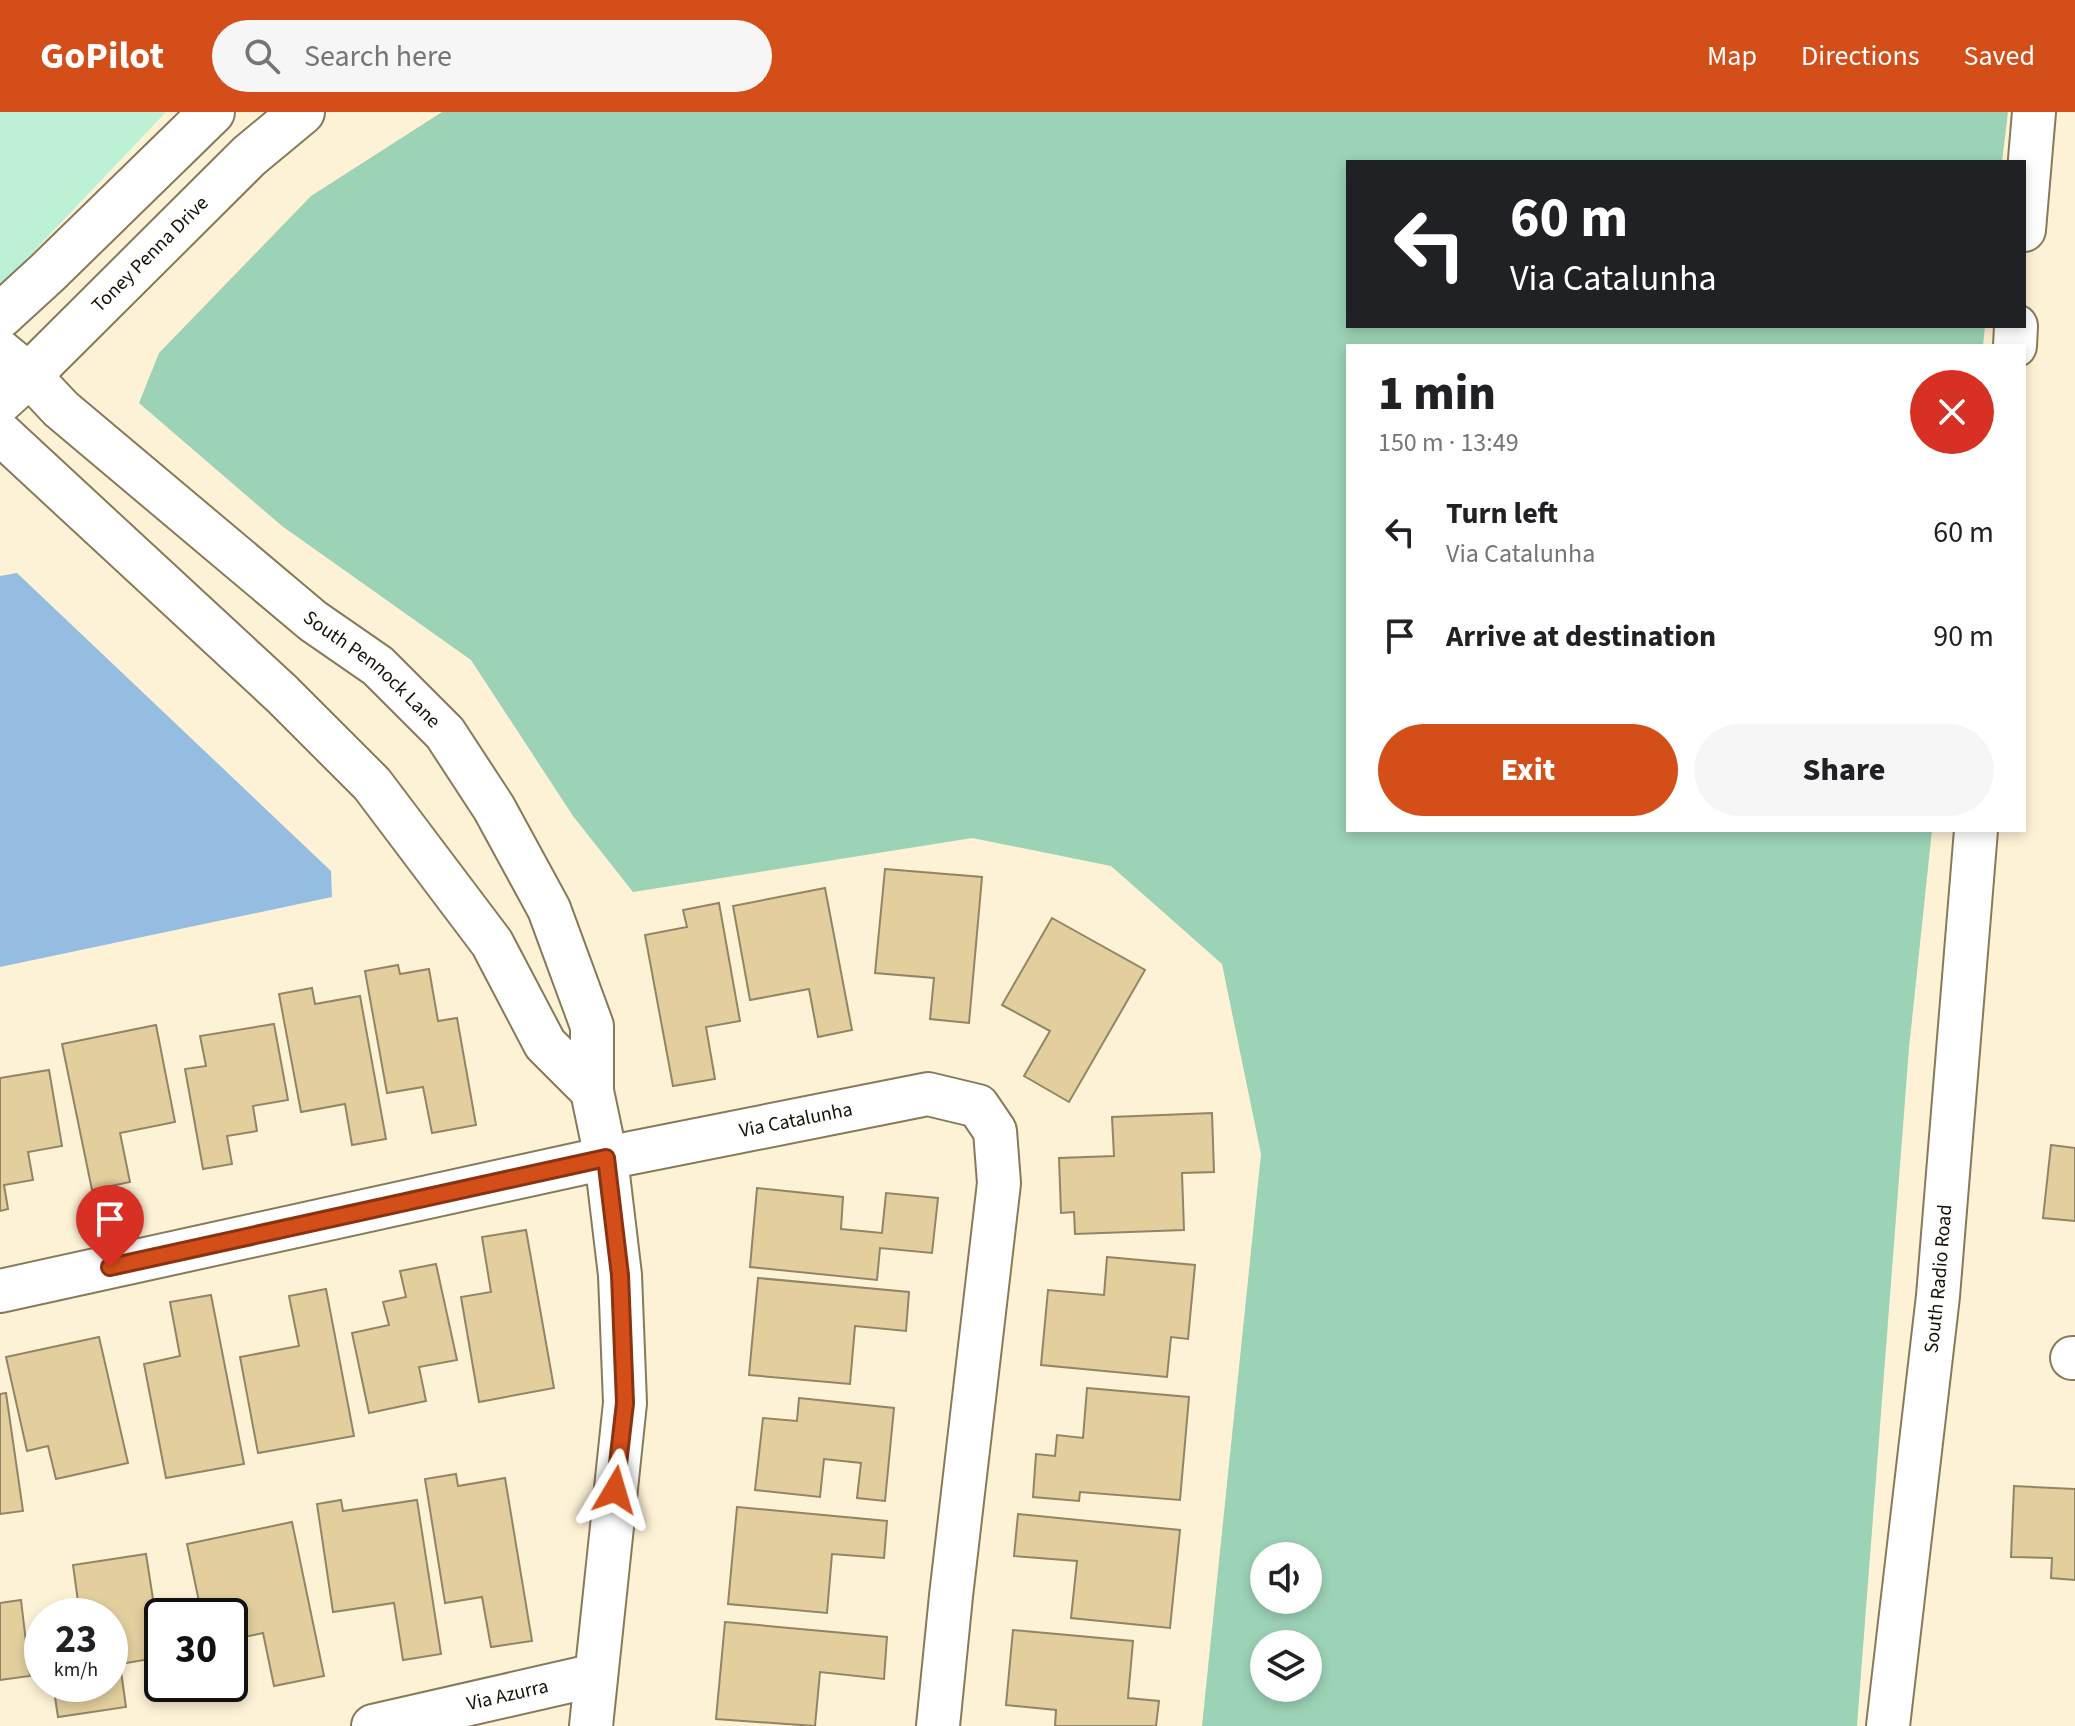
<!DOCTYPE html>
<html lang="en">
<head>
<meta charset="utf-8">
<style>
  body { margin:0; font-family:"Source Sans 3",sans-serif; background:#f6f6f6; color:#202124; height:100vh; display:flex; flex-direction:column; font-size:30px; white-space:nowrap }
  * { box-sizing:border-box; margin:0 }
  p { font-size:26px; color:#757577 }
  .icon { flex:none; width:44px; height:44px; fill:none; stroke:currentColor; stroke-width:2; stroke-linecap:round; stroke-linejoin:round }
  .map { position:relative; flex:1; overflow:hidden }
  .sheet { position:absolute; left:1346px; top:232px; width:680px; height:488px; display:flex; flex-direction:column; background:#fff; border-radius:0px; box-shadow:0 4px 12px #0003 }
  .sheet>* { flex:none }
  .hud { position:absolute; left:1346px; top:48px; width:680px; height:168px; border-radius:0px; box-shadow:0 4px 12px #0003; background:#202124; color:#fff; overflow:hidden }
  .buttons { position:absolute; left:1250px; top:1430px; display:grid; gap:16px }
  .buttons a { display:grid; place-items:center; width:72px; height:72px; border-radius:50%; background:#fff; box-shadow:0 4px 12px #0003; font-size:40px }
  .speed { position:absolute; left:24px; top:1486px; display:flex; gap:16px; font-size:40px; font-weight:700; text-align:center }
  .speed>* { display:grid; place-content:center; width:104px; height:104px; border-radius:50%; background:#fff; box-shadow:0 4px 12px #0003; line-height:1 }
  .speed small { font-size:20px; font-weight:400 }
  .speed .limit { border:4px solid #111; border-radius:12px; background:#fff; color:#111 }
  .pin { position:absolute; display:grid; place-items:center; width:68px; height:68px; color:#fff; margin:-82px -34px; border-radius:50% 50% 50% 0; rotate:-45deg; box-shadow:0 0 8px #0007 }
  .pin .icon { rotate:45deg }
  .me { position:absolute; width:88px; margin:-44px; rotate:7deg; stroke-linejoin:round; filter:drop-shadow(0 0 6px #0008) }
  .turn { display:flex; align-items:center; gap:28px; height:168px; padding:0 32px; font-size:36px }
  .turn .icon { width:104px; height:104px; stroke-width:2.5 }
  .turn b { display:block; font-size:56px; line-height:68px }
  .round { display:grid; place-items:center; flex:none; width:84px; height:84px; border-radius:42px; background:#f6f6f6 }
  .head { display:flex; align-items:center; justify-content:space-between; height:136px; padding:0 32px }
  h1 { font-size:48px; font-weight:800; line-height:60px }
  .action { display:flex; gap:16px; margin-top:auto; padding:16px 32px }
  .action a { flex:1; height:92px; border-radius:48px; background:#d44e1a; color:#fff; font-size:32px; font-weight:800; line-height:92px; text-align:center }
  .action a+a { background:#f6f6f6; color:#202124 }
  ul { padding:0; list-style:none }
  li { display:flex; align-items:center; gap:24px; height:104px; padding:0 32px }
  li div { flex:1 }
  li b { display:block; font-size:30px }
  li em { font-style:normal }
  header { display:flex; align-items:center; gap:48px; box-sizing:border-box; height:112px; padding:0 40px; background:#d44e1a; color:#fff }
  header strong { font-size:38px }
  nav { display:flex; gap:44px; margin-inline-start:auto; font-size:28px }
  .search { width:560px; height:72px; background:#f6f6f6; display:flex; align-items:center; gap:20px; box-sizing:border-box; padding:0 28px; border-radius:44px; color:#757577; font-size:30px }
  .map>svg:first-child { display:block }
  .green { fill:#bdf1d6 }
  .forest { fill:#9cd2b6; fill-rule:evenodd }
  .water { fill:#95bce1 }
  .building { fill:#e3cf9e; stroke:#928565; stroke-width:2 }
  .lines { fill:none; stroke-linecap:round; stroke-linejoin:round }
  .street-casing { stroke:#877a5a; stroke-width:46 }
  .secondary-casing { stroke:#877a5a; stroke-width:48 }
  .street { stroke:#fff; stroke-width:42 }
  .secondary { stroke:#fff; stroke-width:44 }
  .route-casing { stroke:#8a3311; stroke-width:20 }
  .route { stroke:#d44e1a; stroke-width:14 }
  .labels { text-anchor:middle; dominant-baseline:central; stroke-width:6; stroke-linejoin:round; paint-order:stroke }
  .street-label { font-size:20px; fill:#161105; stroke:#fff }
</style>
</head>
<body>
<header>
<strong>GoPilot</strong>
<div class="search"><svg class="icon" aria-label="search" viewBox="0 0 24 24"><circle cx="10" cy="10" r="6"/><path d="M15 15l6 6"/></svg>Search here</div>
<nav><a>Map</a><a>Directions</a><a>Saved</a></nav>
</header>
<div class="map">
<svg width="2075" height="1614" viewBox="0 0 2075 1614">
  <rect width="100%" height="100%" fill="#fef2d6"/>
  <!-- green -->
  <polygon class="green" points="0,0 166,0 0,175"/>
  <!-- forest -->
  <path class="forest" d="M 442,0 L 2008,0 L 2002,50 L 1348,50 L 1348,214 L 1985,214 L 1983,234 L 1348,234 L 1348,718 L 1932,718 L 1909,936 L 1857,1614 L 1202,1614 L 1261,1042 L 1222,852 L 1111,754 L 972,726 L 633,780 L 573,704 L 471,548 L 282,414 L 139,291 L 159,241 L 311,84 ZM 1264,1444 L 1308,1444 L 1308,1488 L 1264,1488 ZM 1264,1532 L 1308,1532 L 1308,1576 L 1264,1576 Z"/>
  <!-- water -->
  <polygon class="water" points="17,461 331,759 332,785 0,855 0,464"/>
  <!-- building -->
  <g class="building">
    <polygon points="885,757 982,765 969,911 930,907 934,866 875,861"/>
    <polygon points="825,776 852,918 818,925 809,877 750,888 733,794"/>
    <polygon points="719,791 740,909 706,915 715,967 673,974 645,823 687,815 683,798"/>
    <polygon points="1052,806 1145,858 1069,990 1024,964 1050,919 1002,893"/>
    <polygon points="398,853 400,862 429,857 438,909 457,906 476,1013 432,1021 423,975 387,981 365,859"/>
    <polygon points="312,876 315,892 360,884 386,1027 352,1033 345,992 301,1000 279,882"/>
    <polygon points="274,912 288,988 253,994 257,1019 227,1024 232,1052 203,1057 185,957 206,954 200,924"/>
    <polygon points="156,913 175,1010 120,1021 130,1070 92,1078 62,932"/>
    <polygon points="49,958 62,1034 28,1040 33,1068 4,1073 8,1097 0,1099 0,966"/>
    <polygon points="1212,1001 1214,1060 1182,1061 1184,1118 1075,1122 1074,1100 1061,1101 1059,1046 1114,1044 1112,1005"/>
    <polygon points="2051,1033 2075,1036 2075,1109 2043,1106"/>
    <polygon points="757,1076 843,1085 841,1117 882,1121 886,1081 938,1086 932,1141 880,1136 877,1168 750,1155"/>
    <polygon points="526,1118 554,1276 479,1290 461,1185 491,1180 482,1125"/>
    <polygon points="1107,1145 1195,1153 1188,1227 1171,1225 1167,1265 1041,1253 1048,1178 1104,1183"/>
    <polygon points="436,1152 457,1248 419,1255 426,1289 369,1301 352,1221 389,1213 383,1190 406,1185 400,1159"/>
    <polygon points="758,1166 909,1180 906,1219 855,1214 850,1272 749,1263"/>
    <polygon points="326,1177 354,1324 258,1341 240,1245 299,1234 289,1184"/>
    <polygon points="211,1183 244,1352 166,1366 144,1252 180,1244 170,1190"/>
    <polygon points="99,1225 128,1351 56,1367 48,1334 27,1339 6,1245"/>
    <polygon points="1087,1276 1189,1285 1180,1388 1080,1380 1079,1389 1033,1385 1036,1342 1055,1344 1057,1323 1083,1326"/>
    <polygon points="6,1281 23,1399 0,1402 0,1282"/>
    <polygon points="799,1286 894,1296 885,1389 857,1386 861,1351 824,1347 820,1385 755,1378 763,1306 797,1309"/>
    <polygon points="456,1362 458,1374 505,1366 532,1529 491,1535 482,1485 445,1491 425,1367"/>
    <polygon points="2014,1374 2075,1377 2075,1468 2051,1466 2052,1446 2011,1445"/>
    <polygon points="341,1388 343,1399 417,1388 441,1542 403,1548 394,1491 333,1500 317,1392"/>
    <polygon points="737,1395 887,1409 884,1446 832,1442 827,1501 728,1492"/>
    <polygon points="1018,1402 1180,1418 1170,1516 1071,1506 1077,1449 1014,1444"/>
    <polygon points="292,1410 324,1564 274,1574 263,1521 230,1528 230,1504 202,1504 187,1432"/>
    <polygon points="146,1442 162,1545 120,1552 126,1595 58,1605 53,1572 110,1572 110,1504 80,1504 73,1453"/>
    <polygon points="21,1488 30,1564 0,1568 0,1491"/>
    <polygon points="725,1510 887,1525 884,1567 820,1560 815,1614 716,1607"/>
    <polygon points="1013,1518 1133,1529 1128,1586 1159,1589 1156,1614 1055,1614 1056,1598 1006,1593"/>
  </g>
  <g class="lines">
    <!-- street casing -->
    <g class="street-casing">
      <g id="street">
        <polyline points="2024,118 2034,0"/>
        <polyline points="2015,234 2016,214"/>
        <path id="s1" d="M 0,239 L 29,263 L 61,297 L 313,509 L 378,554 L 445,621 L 494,696 L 549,797 L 592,914 L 592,979 L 606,1046 L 620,1163 L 625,1291 L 591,1614"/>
        <polyline points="0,321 282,582 372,672 492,831 545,932 592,979"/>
        <path id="s2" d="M 0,1179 L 606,1046 L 928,982 L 978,994 L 995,1019 L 999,1071 L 951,1484 L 938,1614"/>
        <polyline points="2072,1246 2075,1246"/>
        <path id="s3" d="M 373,1614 L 596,1563"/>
        <path id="s4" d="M 1888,1614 L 1938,1184 L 1976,718"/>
      </g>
    </g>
    <!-- secondary casing -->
    <g class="secondary-casing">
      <g id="secondary">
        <polyline points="0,204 47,161 212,0"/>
        <path id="s5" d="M 0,289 L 29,263 L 249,44 L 302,0"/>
      </g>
    </g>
    <!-- street -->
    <use href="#street" class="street"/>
    <!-- secondary -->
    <use href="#secondary" class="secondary"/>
  </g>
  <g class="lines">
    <!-- route casing -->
    <g class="route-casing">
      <polyline id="route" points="110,1155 606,1046 620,1163 625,1291 615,1378"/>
    </g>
    <!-- route -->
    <use href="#route" class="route"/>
  </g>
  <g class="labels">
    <!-- street labels -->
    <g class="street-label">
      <text stroke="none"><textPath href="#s5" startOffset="210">Toney Penna Drive</textPath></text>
      <text stroke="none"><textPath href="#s1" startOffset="490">South Pennock Lane</textPath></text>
      <text stroke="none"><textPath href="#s2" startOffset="814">Via Catalunha</textPath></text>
      <text stroke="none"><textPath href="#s4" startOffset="450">South Radio Road</textPath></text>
      <text stroke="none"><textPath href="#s3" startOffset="138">Via Azurra</textPath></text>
    </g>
  </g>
</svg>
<div class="buttons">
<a><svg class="icon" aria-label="sound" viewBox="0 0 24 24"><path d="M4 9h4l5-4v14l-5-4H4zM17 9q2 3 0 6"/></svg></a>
<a><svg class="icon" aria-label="layers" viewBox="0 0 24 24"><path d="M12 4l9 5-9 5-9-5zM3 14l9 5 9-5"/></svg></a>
</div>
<div class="speed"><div>23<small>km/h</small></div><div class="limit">30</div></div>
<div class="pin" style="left:110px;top:1155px;background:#d93025"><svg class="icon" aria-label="arrive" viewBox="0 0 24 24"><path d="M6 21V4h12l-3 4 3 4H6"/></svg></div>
<svg class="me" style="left:615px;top:1378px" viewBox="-20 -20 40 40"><path d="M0-17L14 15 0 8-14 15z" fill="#d44e1a" stroke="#fff" stroke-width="4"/></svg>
<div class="hud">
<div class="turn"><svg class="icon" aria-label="left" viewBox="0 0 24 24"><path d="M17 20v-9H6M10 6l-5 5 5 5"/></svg><div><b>60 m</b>Via Catalunha</div></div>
</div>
<section class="sheet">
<div class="head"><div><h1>1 min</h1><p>150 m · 13:49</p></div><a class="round" style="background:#d93025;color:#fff"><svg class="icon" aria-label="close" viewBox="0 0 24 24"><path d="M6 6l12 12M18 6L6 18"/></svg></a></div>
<ul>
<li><svg class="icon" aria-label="left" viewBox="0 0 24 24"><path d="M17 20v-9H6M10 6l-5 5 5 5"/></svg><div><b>Turn left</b><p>Via Catalunha</p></div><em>60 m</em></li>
<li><svg class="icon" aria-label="arrive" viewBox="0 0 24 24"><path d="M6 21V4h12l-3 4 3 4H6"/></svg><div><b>Arrive at destination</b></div><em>90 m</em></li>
</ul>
<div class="action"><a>Exit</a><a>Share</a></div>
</section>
</div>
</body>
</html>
